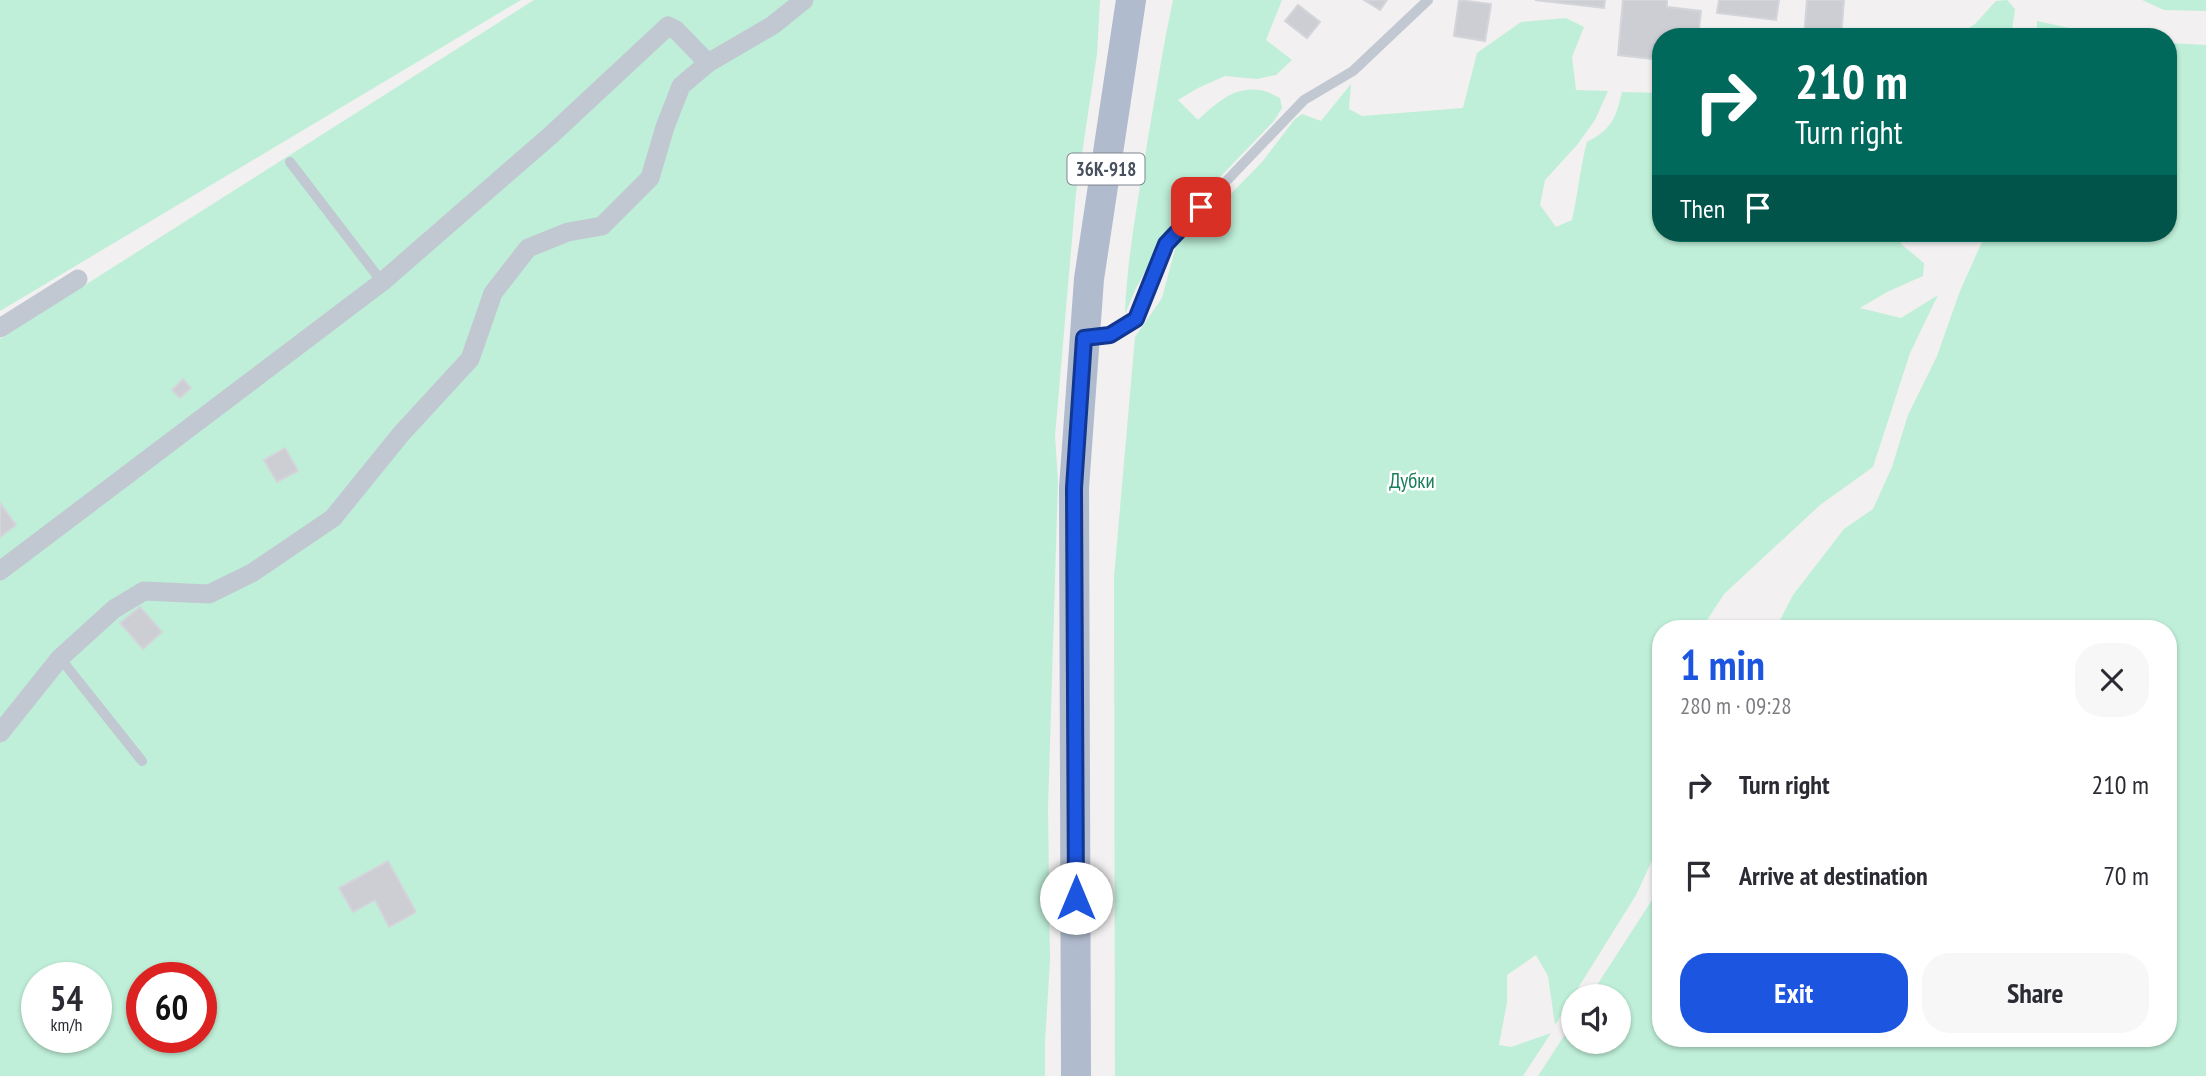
<!DOCTYPE html>
<html lang="en">
<head>
<meta charset="utf-8">
<style>
  body { margin:0; font-family:"PT Sans Narrow",sans-serif; background:#f7f7f7; color:#2b2b33; height:100vh; display:flex; flex-direction:column; font-size:26px; white-space:nowrap }
  * { box-sizing:border-box; margin:0 }
  p { font-size:23px; color:#7c7c81 }
  .icon { flex:none; width:38px; height:38px; fill:none; stroke:currentColor; stroke-width:2; stroke-linecap:round; stroke-linejoin:round }
  .map { position:relative; flex:1; overflow:hidden }
  .details { position:absolute; left:1652px; top:620px; width:525px; height:427px; display:flex; flex-direction:column; background:#fff; border-radius:28px; box-shadow:0 2px 5px #0004 }
  .details>* { flex:none }
  .guide { position:absolute; left:1652px; top:28px; width:525px; height:214px; border-radius:28px; box-shadow:0 2px 5px #0004; background:#00695c; color:#fff; overflow:hidden }
  .fabs { position:absolute; left:1561px; top:984px; display:grid; gap:14px }
  .fabs a { display:grid; place-items:center; width:70px; height:70px; border-radius:50%; background:#fff; box-shadow:0 2px 5px #0004; font-size:35px }
  .speed { position:absolute; left:21px; top:962px; display:flex; gap:14px; font-size:35px; font-weight:700; text-align:center }
  .speed>* { display:grid; place-content:center; width:91px; height:91px; border-radius:50%; background:#fff; box-shadow:0 2px 5px #0004; line-height:1 }
  .speed small { font-size:18px; font-weight:400 }
  .speed .limit { border:10px solid #d22; background:#fff; color:#111 }
  .pin { position:absolute; display:grid; place-items:center; width:60px; height:60px; color:#fff; margin:-30px; border-radius:14px; box-shadow:0 4px 10px #0006 }
  .me { position:absolute; width:77px; margin:-38px; rotate:0deg; stroke-linejoin:round; filter:drop-shadow(0 0 5px #0008) }
  .turn { display:flex; align-items:center; gap:24px; height:147px; padding:0 28px; font-size:32px }
  .turn .icon { width:91px; height:91px; stroke-width:2.5 }
  .turn b { display:block; font-size:49px; line-height:60px }
  .then { display:flex; align-items:center; height:66px; padding:0 28px; background:#0003; gap:14px; font-size:26px }
  .round { display:grid; place-items:center; flex:none; width:74px; height:74px; border-radius:28px; background:#f7f7f7 }
  .summary { display:flex; align-items:center; justify-content:space-between; height:119px; padding:0 28px }
  h1 { font-size:42px; font-weight:700; line-height:52px; color:#1c55e0 }
  .button { display:flex; gap:14px; margin-top:auto; padding:14px 28px }
  .button a { flex:1; height:80px; border-radius:28px; background:#1c55e0; color:#fff; font-size:28px; font-weight:700; line-height:80px; text-align:center }
  .button a+a { background:#f7f7f7; color:#2b2b33 }
  ul { padding:0; list-style:none }
  li { display:flex; align-items:center; gap:21px; height:91px; padding:0 28px }
  li div { flex:1 }
  li b { display:block; font-size:26px }
  li em { font-style:normal }
  .map>svg:first-child { display:block }
  .green { fill:#bfefd8; fill-rule:evenodd }
  .building { fill:#cdced4; stroke:#d4d5db; stroke-width:2 }
  .lines { fill:none; stroke-linecap:round; stroke-linejoin:round }
  .lane { stroke:#c1c8d1; stroke-width:10 }
  .street { stroke:#c1c8d1; stroke-width:19 }
  .primary { stroke:#b0bbce; stroke-width:30 }
  .route-casing { stroke:#123792; stroke-width:18 }
  .route { stroke:#1c55e0; stroke-width:12 }
  .labels { text-anchor:middle; dominant-baseline:central; stroke-width:5; stroke-linejoin:round; paint-order:stroke }
  .shield { fill:#fff; stroke:#7f848e; stroke-width:2 }
  .shield-label { font-size:19px; font-weight:bold; fill:#48505d }
  .park-label { font-size:21px; fill:#197e5a; stroke:#fff }
</style>
</head>
<body>
<div class="map">
<svg width="2206" height="1076" viewBox="0 0 2206 1076">
  <rect width="100%" height="100%" fill="#f2f0f0"/>
  <!-- green -->
  <g class="green">
    <polygon points="0,0 521,0 0,311"/>
    <path d="M 534,0 L 1100,0 L 1097,54 L 1076,193 L 1055,436 L 1058,481 L 1048,808 L 1050,960 L 1045,1042 L 1045,1076 L 0,1076 L 0,339 ZM 37,978 L 96,978 L 96,1038 L 37,1038 ZM 142,978 L 201,978 L 201,1038 L 142,1038 Z"/>
    <path d="M 1173,0 L 1282,0 L 1266,40 L 1292,60 L 1276,75 L 1257,79 L 1225,76 L 1198,88 L 1178,100 L 1198,120 C 1214,105 1234,86 1258,90 C 1265,90 1274,95 1280,98 L 1282,108 L 1274,121 L 1168,231 L 1136,288 L 1125,314 C 1127,255 1139,196 1148,138 C 1156,92 1163,46 1173,0 Z"/>
    <polygon points="2007,0 2015,9 2011,37 1955,37 1975,24 1996,1"/>
    <polygon points="2142,0 2206,0 2206,11 2164,10"/>
    <path d="M 1566,18 L 1584,27 L 1572,57 L 1576,90 L 1608,91 L 1595,120 L 1577,145 L 1545,180 L 1540,205 L 1556,227 L 1572,220 C 1578,194 1580,168 1587,142 C 1612,129 1616,118 1622,92 L 1661,93 L 1661,233 L 1899,233 L 1901,244 L 1924,263 L 1923,276 L 1887,292 L 1860,308 L 1901,318 L 1938,295 L 1910,353 L 1873,467 L 1820,505 L 1724,594 L 1702,628 L 1661,628 L 1661,841 L 1636,895 L 1555,1025 L 1548,976 L 1536,955 L 1507,975 L 1507,1002 L 1499,1045 L 1511,1047 L 1551,1033 L 1523,1076 L 1115,1076 L 1114,577 L 1135,337 L 1162,298 L 1177,242 L 1221,204 L 1263,161 L 1294,120 L 1302,114 L 1321,121 L 1351,84 L 1349,109 L 1362,116 L 1463,108 L 1477,53 L 1521,22 Z"/>
    <polygon points="2037,21 2111,37 2037,37"/>
    <polygon points="2168,43 2206,45 2206,1076 1538,1076 1573,1022 1573,1041 1619,1041 1619,996 1590,996 1652,900 1661,879 1661,1038 2168,1038 2168,628 1776,628 1793,595 1844,529 1873,509 1892,467 1908,415 1937,356 1960,291 1986,233 2168,233"/>
  </g>
  <!-- building -->
  <g class="building">
    <polygon points="1364,0 1387,0 1380,10"/>
    <polygon points="1459,0 1491,4 1485,41 1454,36"/>
    <polygon points="1535,0 1605,0 1604,8"/>
    <polygon points="1623,0 1667,0 1667,7 1701,11 1698,37 1661,37 1661,60 1618,55"/>
    <polygon points="1719,0 1779,0 1776,20 1717,13"/>
    <polygon points="1807,0 1844,0 1841,37 1804,37"/>
    <polygon points="1298,5 1320,22 1307,38 1285,21"/>
    <polygon points="183,379 191,388 180,398 172,390"/>
    <polygon points="285,448 298,471 277,482 264,460"/>
    <polygon points="0,503 16,525 0,537"/>
    <polygon points="140,607 162,632 143,649 120,623"/>
    <polygon points="388,861 416,912 389,927 375,900 353,912 339,888"/>
  </g>
  <g class="lines">
    <!-- lane -->
    <g class="lane">
      <polyline points="290,162 382,282"/>
      <polyline points="1088,338 1110,335 1136,319 1166,244 1304,100 1353,71 1428,0"/>
      <polyline points="60,658 142,761"/>
    </g>
    <!-- street -->
    <g class="street">
      <polyline points="0,328 78,279"/>
      <polyline points="0,571 382,282 551,135 668,26 676,30 708,63 773,25 804,0"/>
      <polyline points="0,733 60,658 114,609 144,591 209,594 252,573 333,518 401,434 470,359 493,293 528,248 568,232 602,226 650,178 665,127 681,86 708,63"/>
    </g>
    <!-- primary -->
    <polyline class="primary" points="1076,1076 1074,488 1089,279 1131,0"/>
  </g>
  <g class="lines">
    <!-- route casing -->
    <g class="route-casing">
      <polyline id="route" points="1076,898 1074,488 1084,338 1110,335 1136,319 1166,244 1201,207"/>
    </g>
    <!-- route -->
    <use href="#route" class="route"/>
  </g>
  <g class="labels">
    <!-- shield labels -->
    <rect class="shield" x="1067.5" y="153.5" width="77" height="31" rx="5"/>
    <g class="shield-label">
      <text x="1106" y="169">36К-918</text>
    </g>
    <!-- park labels -->
    <g class="park-label">
      <text x="1412" y="480">Дубки</text>
    </g>
  </g>
</svg>
<div class="fabs">
<a><svg class="icon" aria-label="sound" viewBox="0 0 24 24"><path d="M4 9h4l5-4v14l-5-4H4zM17 9q2 3 0 6"/></svg></a>
</div>
<div class="speed"><div>54<small>km/h</small></div><div class="limit">60</div></div>
<div class="pin" style="left:1201px;top:207px;background:#d93025"><svg class="icon" aria-label="arrive" viewBox="0 0 24 24"><path d="M6 21V4h12l-3 4 3 4H6"/></svg></div>
<svg class="me" style="left:1076px;top:898px" viewBox="-20 -20 40 40"><circle r="19" fill="#fff"/><path d="M0-13L10 11 0 6-10 11z" fill="#1c55e0"/></svg>
<div class="guide">
<div class="turn"><svg class="icon" aria-label="right" viewBox="0 0 24 24"><path d="M7 20v-9h11M14 6l5 5-5 5"/></svg><div><b>210 m</b>Turn right</div></div>
<div class="then">Then<svg class="icon" aria-label="arrive" viewBox="0 0 24 24"><path d="M6 21V4h12l-3 4 3 4H6"/></svg></div>
</div>
<section class="details">
<div class="summary"><div><h1>1 min</h1><p>280 m · 09:28</p></div><a class="round"><svg class="icon" aria-label="close" viewBox="0 0 24 24"><path d="M6 6l12 12M18 6L6 18"/></svg></a></div>
<ul>
<li><svg class="icon" aria-label="right" viewBox="0 0 24 24"><path d="M7 20v-9h11M14 6l5 5-5 5"/></svg><div><b>Turn right</b></div><em>210 m</em></li>
<li><svg class="icon" aria-label="arrive" viewBox="0 0 24 24"><path d="M6 21V4h12l-3 4 3 4H6"/></svg><div><b>Arrive at destination</b></div><em>70 m</em></li>
</ul>
<div class="button"><a>Exit</a><a>Share</a></div>
</section>
</div>
</body>
</html>
